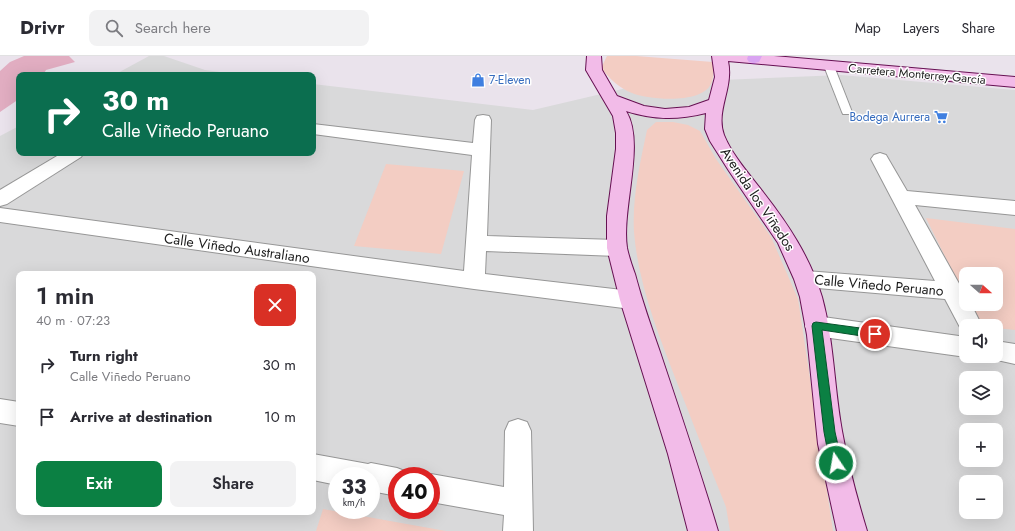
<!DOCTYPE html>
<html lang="en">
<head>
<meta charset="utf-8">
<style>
  body { margin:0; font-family:Jost,sans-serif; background:#f2f2f3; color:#2b2b33; height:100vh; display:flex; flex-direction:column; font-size:15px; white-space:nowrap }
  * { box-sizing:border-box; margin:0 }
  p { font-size:13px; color:#7c7c81 }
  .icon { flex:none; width:22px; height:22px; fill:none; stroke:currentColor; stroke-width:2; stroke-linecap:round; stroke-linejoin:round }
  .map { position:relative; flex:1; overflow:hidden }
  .sheet { position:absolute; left:16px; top:215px; width:300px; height:244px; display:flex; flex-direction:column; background:#fff; border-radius:8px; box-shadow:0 4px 16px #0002 }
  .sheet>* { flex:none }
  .hud { position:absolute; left:16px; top:16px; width:300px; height:84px; border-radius:8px; box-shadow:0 4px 16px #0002; background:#0b6e4f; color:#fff; overflow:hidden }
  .needle { width:26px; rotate:111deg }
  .tools { position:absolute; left:959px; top:211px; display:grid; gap:8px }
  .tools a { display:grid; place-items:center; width:44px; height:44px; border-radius:8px; background:#fff; box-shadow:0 4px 16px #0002; font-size:20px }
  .speed { position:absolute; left:328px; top:411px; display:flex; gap:8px; font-size:20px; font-weight:700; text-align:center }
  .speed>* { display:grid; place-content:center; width:52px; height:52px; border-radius:50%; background:#fff; box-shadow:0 4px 16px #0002; line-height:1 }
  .speed small { font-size:10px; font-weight:400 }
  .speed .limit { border:6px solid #d22; background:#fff; color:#111 }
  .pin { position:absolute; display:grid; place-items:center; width:34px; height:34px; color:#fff; margin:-17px; border:2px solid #fff; border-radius:50%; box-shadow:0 1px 4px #0007 }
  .me { position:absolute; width:44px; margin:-22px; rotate:348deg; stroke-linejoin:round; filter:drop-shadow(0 0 3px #0008) }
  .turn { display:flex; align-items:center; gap:14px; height:84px; padding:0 20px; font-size:18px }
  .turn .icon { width:52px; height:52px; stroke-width:2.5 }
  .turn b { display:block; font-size:28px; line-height:34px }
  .round { display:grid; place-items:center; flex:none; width:42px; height:42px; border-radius:8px; background:#f2f2f3 }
  .summary { display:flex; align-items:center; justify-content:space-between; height:68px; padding:0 20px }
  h1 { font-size:24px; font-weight:600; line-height:30px }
  .cta { display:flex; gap:8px; margin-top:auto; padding:8px 20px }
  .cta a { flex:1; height:46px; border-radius:8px; background:#0b8043; color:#fff; font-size:16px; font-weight:600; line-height:46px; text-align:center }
  .cta a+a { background:#f2f2f3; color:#2b2b33 }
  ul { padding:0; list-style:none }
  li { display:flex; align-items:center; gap:12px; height:52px; padding:0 20px }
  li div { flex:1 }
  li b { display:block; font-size:15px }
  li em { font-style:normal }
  header { display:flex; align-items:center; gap:24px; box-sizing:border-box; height:56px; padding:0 20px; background:#fff; border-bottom:1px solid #e1e1e2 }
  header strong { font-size:19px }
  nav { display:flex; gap:22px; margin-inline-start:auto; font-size:14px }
  .search { width:280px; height:36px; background:#f2f2f3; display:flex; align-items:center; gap:10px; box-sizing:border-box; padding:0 14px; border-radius:8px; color:#7c7c81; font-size:15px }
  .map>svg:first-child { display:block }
  .residential { fill:#d9d9da; fill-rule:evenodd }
  .grass { fill:#e1adc1 }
  .park { fill:#f3cdc3 }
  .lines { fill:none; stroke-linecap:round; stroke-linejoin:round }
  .lane-casing { stroke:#969696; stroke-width:2 }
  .street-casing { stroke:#969696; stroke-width:2 }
  .secondary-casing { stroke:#661052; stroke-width:2 }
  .primary-casing { stroke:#6c1084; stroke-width:2 }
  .lane { fill:#fff; fill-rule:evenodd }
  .street { fill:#fff; fill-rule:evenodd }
  .secondary { fill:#f2bbe8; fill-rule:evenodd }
  .primary { fill:#d9a3f1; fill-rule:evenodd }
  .route { fill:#0b8043; stroke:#07532c }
  .labels { text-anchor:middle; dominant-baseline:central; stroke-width:3; stroke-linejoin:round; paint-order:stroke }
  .far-street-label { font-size:12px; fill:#1c1c1c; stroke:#fff }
  .far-shop-label { font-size:12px; fill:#366cbe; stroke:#fff; text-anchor:start }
  .street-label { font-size:14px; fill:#1c1c1c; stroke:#fff }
</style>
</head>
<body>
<header>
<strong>Drivr</strong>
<div class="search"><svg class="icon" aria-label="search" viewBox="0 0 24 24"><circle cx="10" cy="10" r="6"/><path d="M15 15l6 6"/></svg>Search here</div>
<nav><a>Map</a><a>Layers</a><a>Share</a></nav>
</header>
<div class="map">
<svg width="1015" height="475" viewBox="0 0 1015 475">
  <rect width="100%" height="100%" fill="#eae3ec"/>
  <!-- residential -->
  <g class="residential">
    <polygon points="149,0 164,0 205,14 242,19 114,19"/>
    <path d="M 841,19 L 1015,34 L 1015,475 L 0,475 L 0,80 L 19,70 L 19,97 L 313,97 L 313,28 L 533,54 L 648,27 ZM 19,218 L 313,218 L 313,456 L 19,456 ZM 966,218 L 996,218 L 996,248 L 966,248 ZM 966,270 L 996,270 L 996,300 L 966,300 ZM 966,322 L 996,322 L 996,352 L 966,352 ZM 966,374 L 996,374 L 996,404 L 966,404 ZM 337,420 L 371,420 L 371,454 L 337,454 ZM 397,420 L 431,420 L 431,454 L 397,454 ZM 966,426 L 996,426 L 996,456 L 966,456 Z"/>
  </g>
  <!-- grass -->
  <polygon class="grass" points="24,0 69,0 75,6 46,14 43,19 19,19 19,43 0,56 0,15 10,6"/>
  <!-- park -->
  <g class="park">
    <path d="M 607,0 L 636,0 L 713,6 C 713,12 714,20 712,25 C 706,49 649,44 632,37 C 619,32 610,23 601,12 Z"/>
    <path d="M 656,66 L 673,66 L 688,69 L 700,75 L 716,103 L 771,181 L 798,243 L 833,475 L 730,475 L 726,451 C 709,409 693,367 676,324 C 658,277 638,227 634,176 C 632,142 640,107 647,74 Z"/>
    <polygon points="386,108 464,115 441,198 354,190"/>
    <polygon points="926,162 1015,173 1015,274 996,272 996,270 979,269 968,248 996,248 996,218 966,218 966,243"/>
    <polygon points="323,453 446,475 316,475"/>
  </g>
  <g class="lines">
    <!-- lane casing -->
    <g class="lane-casing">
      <polygon id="lane" points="829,7 834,10 852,56 851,58 843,58 842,56 824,10"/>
    </g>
    <!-- street casing -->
    <g class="street-casing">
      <g id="street">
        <polygon points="483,59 489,60 491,64 487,180 617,184 624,187 627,192 624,197 617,200 486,195 485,218 631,235 639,238 642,244 639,250 631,253 474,233 0,166 0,152 464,215 472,99 313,78 313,68 473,87 475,64 477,60"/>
        <polygon points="62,97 84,97 81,101 7,148 0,150 0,134"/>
        <polygon points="880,97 886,99 907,135 1015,145 1015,159 915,149 966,240 966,248 971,248 982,270 966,270 966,278 963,277 945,243 806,231 798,229 795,223 798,217 806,215 935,225 871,103 874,99"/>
        <polygon points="816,260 966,281 966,300 969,300 966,301 816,280 808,277 805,270 808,263"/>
        <polygon points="996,285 1015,288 1015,308 988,302 987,300 996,300"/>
        <polygon points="0,343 19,346 19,370 0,367"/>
        <polygon points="518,363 527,366 531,375 533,475 503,475 504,459 431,446 431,420 426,420 431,418 504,431 505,375 509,366"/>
        <polygon points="313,398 368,408 371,407 397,412 407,416 408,420 397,420 397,440 371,435 371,420 337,420 337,429 313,424"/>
      </g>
    </g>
    <!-- secondary casing -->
    <g class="secondary-casing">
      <path id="secondary" d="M 587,0 L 601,0 L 602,14 L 617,40 L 644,50 L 665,53 L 689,51 L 709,44 L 715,21 L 712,0 L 774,0 L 1015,21 L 1015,31 L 728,5 C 734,32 715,55 724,79 C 732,99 750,119 763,136 C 788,168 810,201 822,241 C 834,285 834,331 842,375 C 848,409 857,442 867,475 L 837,475 L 818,388 L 807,279 L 800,241 L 794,223 L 778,187 L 729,115 L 710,85 L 705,73 L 706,57 C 678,64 654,64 626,55 C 646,87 621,153 627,192 C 629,201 632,210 635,218 C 642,245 651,270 660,296 C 680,356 700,415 718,475 L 688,475 L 668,398 L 620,244 L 607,192 L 607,160 L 616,93 L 616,77 L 613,60 L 586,14 Z"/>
    </g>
    <!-- primary casing -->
    <g class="primary-casing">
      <polygon id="primary" points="748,0 762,0 759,6 754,7 749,6 747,3"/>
    </g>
    <!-- lane -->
    <use href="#lane" class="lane"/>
    <!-- street -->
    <use href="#street" class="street"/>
    <!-- secondary -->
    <use href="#secondary" class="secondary"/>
    <!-- primary -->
    <use href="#primary" class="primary"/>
  </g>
  <!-- route -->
  <polygon class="route" points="816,266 875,274 878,275 880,278 878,281 875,282 822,274 835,376 842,407 840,411 836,412 832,411 830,407 824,376 812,270 813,267"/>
  <!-- icons -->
  <defs>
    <g id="shop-bare" transform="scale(1.08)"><path d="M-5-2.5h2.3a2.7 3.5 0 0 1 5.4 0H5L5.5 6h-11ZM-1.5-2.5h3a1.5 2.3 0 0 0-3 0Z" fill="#3f7fe0" stroke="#fff" stroke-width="2.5" paint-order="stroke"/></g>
    <g id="supermarket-bare" transform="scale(1.08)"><path d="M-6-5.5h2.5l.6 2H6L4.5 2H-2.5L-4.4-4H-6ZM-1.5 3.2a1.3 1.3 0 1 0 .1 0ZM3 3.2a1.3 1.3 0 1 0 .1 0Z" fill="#3f7fe0" stroke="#fff" stroke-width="2.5" paint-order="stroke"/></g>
  </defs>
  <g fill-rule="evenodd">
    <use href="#shop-bare" x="478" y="24"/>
    <use href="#supermarket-bare" x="941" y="61"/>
  </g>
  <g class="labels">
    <!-- far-street labels -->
    <g class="far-street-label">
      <text transform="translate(917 18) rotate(5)">Carretera Monterrey-García</text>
    </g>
    <!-- far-shop labels -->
    <g class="far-shop-label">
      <text x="489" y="24">7-Eleven</text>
      <text x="930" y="61" text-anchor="end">Bodega Aurrera</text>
    </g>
    <!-- street labels -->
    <g class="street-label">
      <text transform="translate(758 143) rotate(56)">Avenida los Viñedos</text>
      <text transform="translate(237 192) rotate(8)">Calle Viñedo Australiano</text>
      <text transform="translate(879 229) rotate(5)">Calle Viñedo Peruano</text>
    </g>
  </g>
</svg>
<div class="tools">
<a><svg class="needle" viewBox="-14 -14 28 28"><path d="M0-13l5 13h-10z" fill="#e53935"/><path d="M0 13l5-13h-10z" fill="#7c7c81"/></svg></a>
<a><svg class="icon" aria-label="sound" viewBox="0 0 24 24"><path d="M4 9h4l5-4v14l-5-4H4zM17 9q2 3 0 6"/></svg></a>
<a><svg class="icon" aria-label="layers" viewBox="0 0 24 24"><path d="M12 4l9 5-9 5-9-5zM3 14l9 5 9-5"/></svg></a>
<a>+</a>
<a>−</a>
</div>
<div class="speed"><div>33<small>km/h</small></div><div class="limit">40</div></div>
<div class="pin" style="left:875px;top:278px;background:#d93025"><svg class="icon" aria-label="arrive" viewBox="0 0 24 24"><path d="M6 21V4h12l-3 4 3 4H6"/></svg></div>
<svg class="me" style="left:836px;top:407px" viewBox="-20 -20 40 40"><circle r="17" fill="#0b8043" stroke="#fff" stroke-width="3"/><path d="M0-11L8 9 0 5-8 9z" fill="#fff"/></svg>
<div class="hud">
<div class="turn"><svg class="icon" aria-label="right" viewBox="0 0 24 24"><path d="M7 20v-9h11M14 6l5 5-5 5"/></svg><div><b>30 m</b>Calle Viñedo Peruano</div></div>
</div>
<section class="sheet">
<div class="summary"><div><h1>1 min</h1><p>40 m · 07:23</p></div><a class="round" style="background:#d93025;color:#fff"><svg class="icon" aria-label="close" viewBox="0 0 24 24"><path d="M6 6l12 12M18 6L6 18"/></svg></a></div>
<ul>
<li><svg class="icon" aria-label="right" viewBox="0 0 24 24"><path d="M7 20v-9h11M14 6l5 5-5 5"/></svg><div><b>Turn right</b><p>Calle Viñedo Peruano</p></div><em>30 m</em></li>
<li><svg class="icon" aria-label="arrive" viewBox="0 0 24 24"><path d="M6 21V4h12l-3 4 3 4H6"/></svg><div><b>Arrive at destination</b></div><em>10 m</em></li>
</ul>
<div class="cta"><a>Exit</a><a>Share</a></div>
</section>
</div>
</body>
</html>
